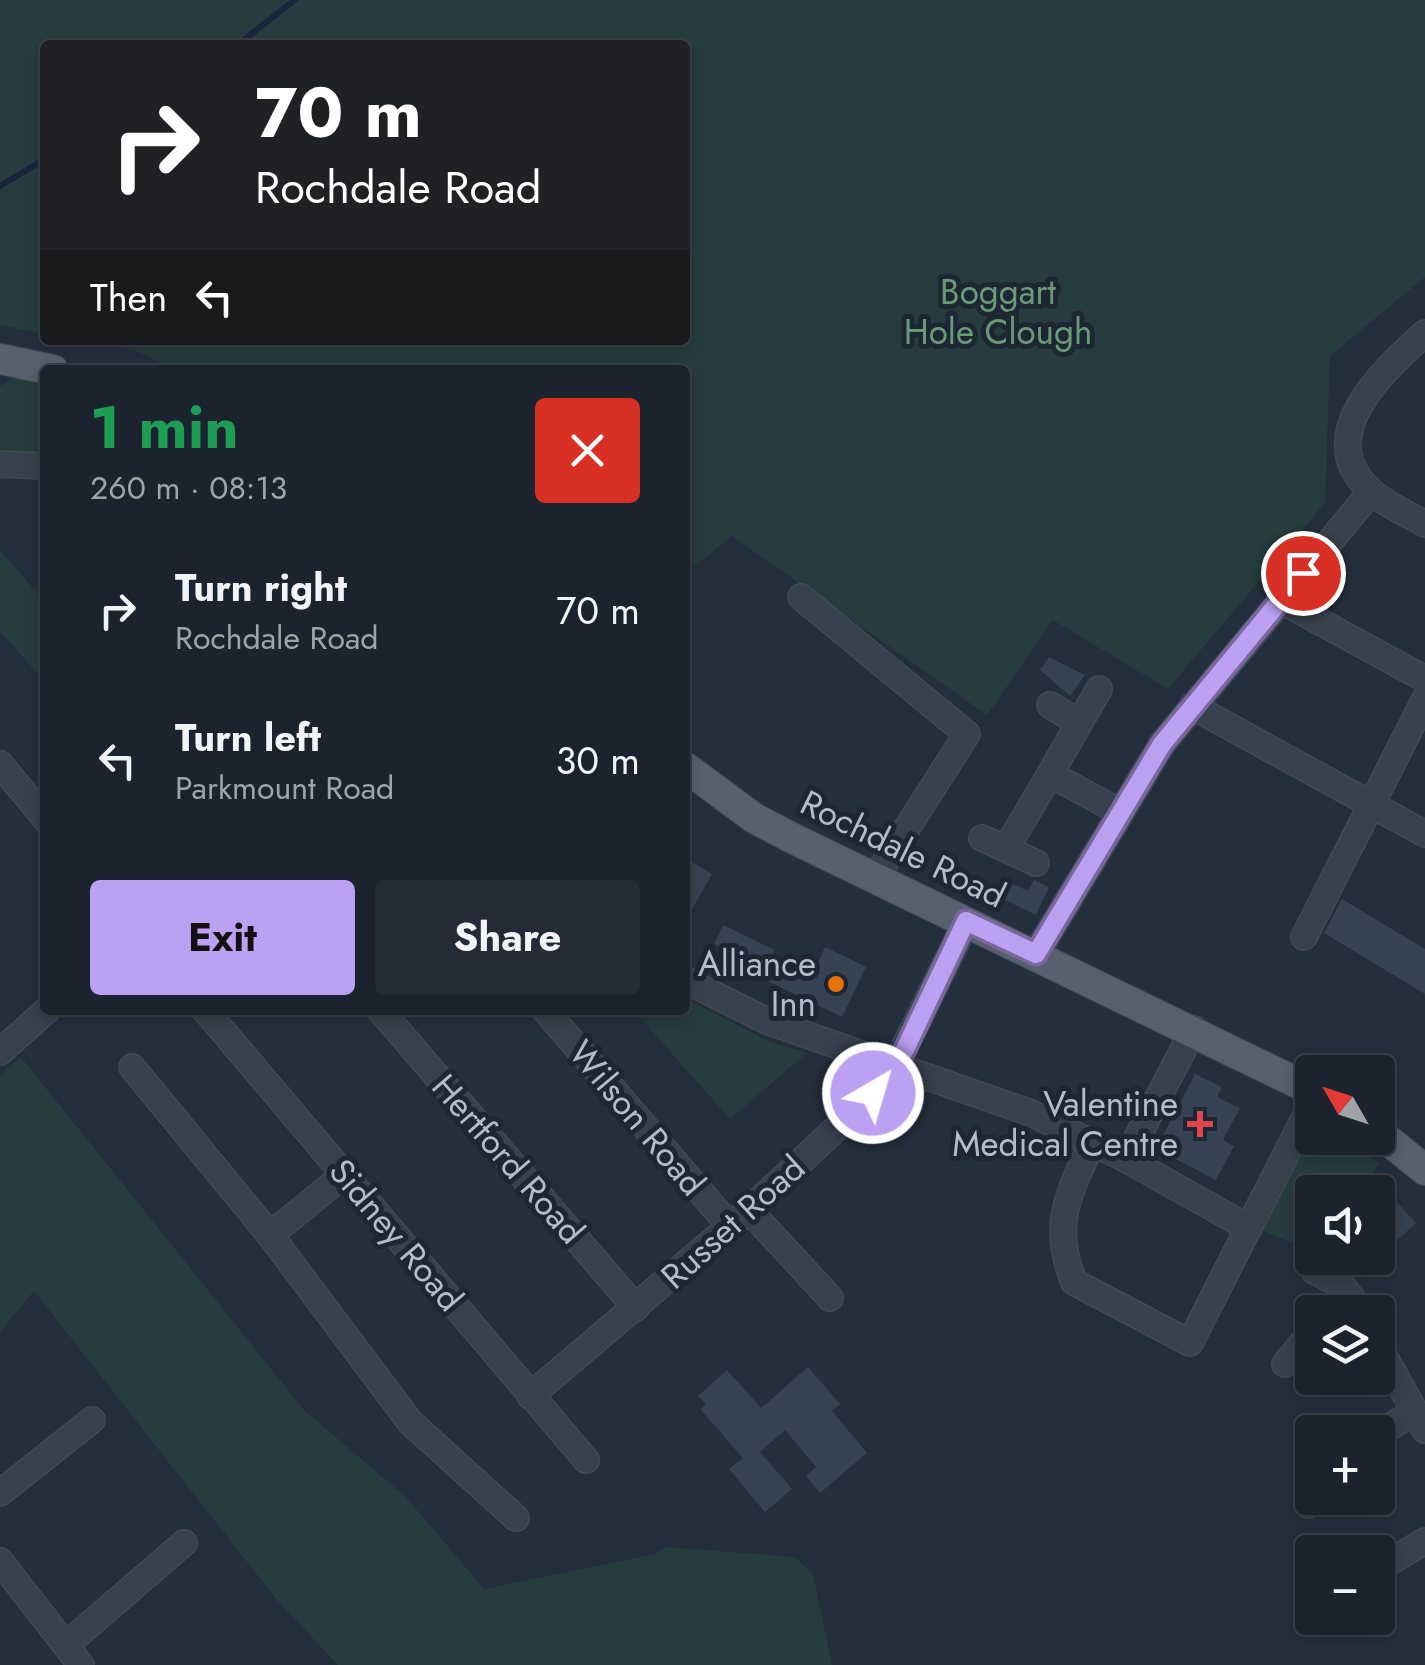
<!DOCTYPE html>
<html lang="en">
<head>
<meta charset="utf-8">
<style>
  body { margin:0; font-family:Jost,sans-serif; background:#242b36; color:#f1f3f6; height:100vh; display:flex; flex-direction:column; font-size:38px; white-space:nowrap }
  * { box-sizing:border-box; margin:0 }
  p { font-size:32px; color:#a0a4aa }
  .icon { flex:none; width:55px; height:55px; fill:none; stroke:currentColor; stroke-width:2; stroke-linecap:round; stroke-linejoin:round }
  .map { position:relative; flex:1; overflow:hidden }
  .panel { position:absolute; left:40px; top:365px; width:650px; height:650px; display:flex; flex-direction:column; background:#1b232e; border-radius:10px; box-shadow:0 5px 15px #0003,0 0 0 2px #39404a }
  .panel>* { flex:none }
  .top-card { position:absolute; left:40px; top:40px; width:650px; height:305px; border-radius:10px; box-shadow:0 5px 15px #0003,0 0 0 2px #39404a; background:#202124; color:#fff; overflow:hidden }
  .needle { width:65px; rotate:309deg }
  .buttons { position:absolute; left:1295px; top:1055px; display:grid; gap:20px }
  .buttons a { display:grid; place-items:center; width:100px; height:100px; border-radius:10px; background:#1b232e; box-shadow:0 5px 15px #0003,0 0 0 2px #39404a; font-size:50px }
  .pin { position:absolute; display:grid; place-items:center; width:85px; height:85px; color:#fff; margin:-42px; border:5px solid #fff; border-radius:50%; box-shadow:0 2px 10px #0007 }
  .me { position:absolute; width:110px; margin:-55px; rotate:38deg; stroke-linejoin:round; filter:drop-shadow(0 0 8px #0008) }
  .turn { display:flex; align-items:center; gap:35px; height:210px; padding:0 50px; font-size:45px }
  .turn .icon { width:130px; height:130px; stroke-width:2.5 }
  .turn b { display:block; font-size:70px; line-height:85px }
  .then { display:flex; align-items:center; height:95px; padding:0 50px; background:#0003; gap:20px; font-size:38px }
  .round { display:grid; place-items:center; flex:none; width:105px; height:105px; border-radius:10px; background:#242b36 }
  .headline { display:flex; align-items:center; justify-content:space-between; height:170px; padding:0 50px }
  h1 { font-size:60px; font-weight:700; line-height:75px; color:#1e9e55 }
  .primary-button { display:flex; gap:20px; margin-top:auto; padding:20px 50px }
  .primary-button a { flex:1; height:115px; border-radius:10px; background:#bca0f2; color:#111; font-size:40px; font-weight:700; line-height:115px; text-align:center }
  .primary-button a+a { background:#242b36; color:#f1f3f6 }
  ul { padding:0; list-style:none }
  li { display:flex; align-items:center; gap:30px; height:150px; padding:0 50px }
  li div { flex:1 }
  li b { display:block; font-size:38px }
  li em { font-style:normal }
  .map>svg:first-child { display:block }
  .green { fill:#263c3f }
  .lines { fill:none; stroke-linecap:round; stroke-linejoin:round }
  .stream { stroke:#17263c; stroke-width:6 }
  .building { fill:#364354 }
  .minor-casing { stroke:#414a57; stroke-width:28 }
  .major-casing { stroke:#414a57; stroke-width:32 }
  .minor { stroke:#38414e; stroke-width:25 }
  .major { stroke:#56606e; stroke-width:30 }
  .route-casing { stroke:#7a689d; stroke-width:25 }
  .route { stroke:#bca0f2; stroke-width:18 }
  .food-dot { fill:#e8710a; stroke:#1d2633; stroke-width:4 }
  .health-dot { fill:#e0444e; stroke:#1d2633; stroke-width:4 }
  .labels { text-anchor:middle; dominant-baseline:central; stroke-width:10; stroke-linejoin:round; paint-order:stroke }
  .park-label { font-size:35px; fill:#6b9a76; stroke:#1d2633 }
  .street-label { font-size:35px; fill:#b4bcc9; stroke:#1d2633 }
  .poi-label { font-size:35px; fill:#b4bcc9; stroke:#1d2633; text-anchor:end }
</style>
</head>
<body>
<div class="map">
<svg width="1425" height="1665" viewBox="0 0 1425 1665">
  <rect width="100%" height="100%" fill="#242f3e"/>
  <!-- green -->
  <g class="green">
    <polygon points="0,0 1425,0 1425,277 1330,356 1325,503 1168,689 1053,620 987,715 732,536 685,574 685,370 176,370 136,351 78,340 685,340 685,45 45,45 45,334 0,325"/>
    <polygon points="18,376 45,382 45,455 0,455 0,386"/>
    <polygon points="0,550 45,602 45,682 0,631"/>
    <polygon points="685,998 768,1041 807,1053 730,1119 633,1010 685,1010"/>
    <polygon points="21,1057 304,1410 406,1497 484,1589 656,1554 665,1547 795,1557 813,1574 832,1665 338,1665 277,1600 34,1291 0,1332 0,1075"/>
    <polygon points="1312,1127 1312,1138 1349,1138 1379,1164 1359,1192 1312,1192 1312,1251 1261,1230"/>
  </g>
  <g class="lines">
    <!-- stream -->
    <g class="stream">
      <polyline points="237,45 295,0"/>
      <polyline points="0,186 45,159"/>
    </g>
  </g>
  <!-- building -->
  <g class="building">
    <polygon points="1049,657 1085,675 1070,696 1040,670"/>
    <polygon points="685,858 712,874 685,922"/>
    <polygon points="1034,880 1049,887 1036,915 1003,899 1011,883 1028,891"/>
    <polygon points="1342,899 1425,949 1425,994 1324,933"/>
    <polygon points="723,925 775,950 764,968 714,944"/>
    <polygon points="825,947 866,967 842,1017 759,977 772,961 810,980"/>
    <polygon points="1195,1074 1222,1087 1217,1097 1240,1108 1223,1140 1234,1146 1216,1180 1156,1149"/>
    <polygon points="1378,1182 1416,1223 1387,1250 1378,1240"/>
    <polygon points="808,1367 840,1404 832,1411 867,1453 820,1493 806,1476 816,1467 785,1430 760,1452 792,1489 765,1512 729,1469 743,1458 700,1409 706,1404 698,1396 727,1370 761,1408"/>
  </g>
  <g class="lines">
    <!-- minor casing -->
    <g class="minor-casing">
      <g id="minor">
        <path d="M 1425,333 C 1384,370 1309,437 1372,492 C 1386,505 1408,514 1425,524"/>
        <polyline points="0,464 45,466"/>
        <polyline points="801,597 967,734 875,878"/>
        <polyline points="1280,600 1425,679"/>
        <polyline points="1050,705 1079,723"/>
        <polyline points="1192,706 1425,834"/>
        <polyline points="0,764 45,818"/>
        <polyline points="1050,774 1099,689"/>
        <polyline points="982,838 1006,849 1050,774 1118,811"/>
        <polyline points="1006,849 1036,863"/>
        <polyline points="1304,937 1425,699"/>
        <polyline points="1036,954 1162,744 1371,492"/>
        <polyline points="685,980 767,1021 1031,1113 1126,1159 1249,1228"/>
        <polyline points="205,1010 586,1460"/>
        <polyline points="380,1010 636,1308"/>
        <polyline points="545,1010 729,1225"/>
        <polyline points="0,1052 47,1010"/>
        <polyline points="132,1067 270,1235 410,1422 516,1518"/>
        <path d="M 1092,1143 C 1068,1195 1051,1225 1074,1282 L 1190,1343 L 1312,1103"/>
        <polyline points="1126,1159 1194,1029"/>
        <polyline points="749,1210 830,1298"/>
        <polyline points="270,1235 345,1174"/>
        <polyline points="1314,1271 1342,1285 1356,1304"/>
        <polyline points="1378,1345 1425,1430"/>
        <polyline points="1285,1364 1312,1331"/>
        <polyline points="530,1396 749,1210 888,1080 967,921"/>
        <polyline points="1378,1434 1414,1412"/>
        <polyline points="0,1493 92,1420"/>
        <polyline points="1308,1505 1312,1495"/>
        <polyline points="0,1561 81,1665"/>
        <polyline points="1378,1569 1425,1541"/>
        <polyline points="1312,1609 1312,1608"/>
        <polyline points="66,1645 184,1543"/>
      </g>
    </g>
    <!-- major casing -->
    <g class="major-casing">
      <g id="major">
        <polyline points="0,359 53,370"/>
        <polyline points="685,767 754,818 792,838 1312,1090"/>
        <polyline points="1378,1132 1425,1170"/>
      </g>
    </g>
    <!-- minor -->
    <use href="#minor" class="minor"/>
    <!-- major -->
    <use href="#major" class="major"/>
  </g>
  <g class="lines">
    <!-- route casing -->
    <g class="route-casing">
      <polyline id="route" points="873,1093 898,1064 966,921 1036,954 1162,744 1303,573"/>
    </g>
    <!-- route -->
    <use href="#route" class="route"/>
  </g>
  <!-- markers -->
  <circle class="food-dot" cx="836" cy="984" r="10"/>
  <path class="health-dot" d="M1195 1109h10v10h10v10h-10v10h-10v-10h-10v-10h10z"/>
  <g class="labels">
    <!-- park labels -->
    <g class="park-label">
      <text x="998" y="292">Boggart<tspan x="998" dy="40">Hole Clough</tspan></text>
    </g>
    <!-- street labels -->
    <g class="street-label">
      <text transform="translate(903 849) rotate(26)">Rochdale Road</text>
      <text transform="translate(637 1118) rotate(50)">Wilson Road</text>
      <text transform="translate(508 1159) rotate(49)">Hertford Road</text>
      <text transform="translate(733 1222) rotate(-42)">Russet Road</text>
      <text transform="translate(396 1235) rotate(50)">Sidney Road</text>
    </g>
    <!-- poi labels -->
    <g class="poi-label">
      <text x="816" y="964">Alliance<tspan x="816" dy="40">Inn</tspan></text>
      <text x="1178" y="1104">Valentine<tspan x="1178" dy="40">Medical Centre</tspan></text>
    </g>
  </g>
</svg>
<div class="buttons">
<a><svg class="needle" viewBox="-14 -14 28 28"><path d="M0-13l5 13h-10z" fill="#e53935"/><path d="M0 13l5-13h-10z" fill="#a0a4aa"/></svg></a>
<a><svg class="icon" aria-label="sound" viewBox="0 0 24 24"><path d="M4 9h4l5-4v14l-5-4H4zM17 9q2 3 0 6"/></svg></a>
<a><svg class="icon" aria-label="layers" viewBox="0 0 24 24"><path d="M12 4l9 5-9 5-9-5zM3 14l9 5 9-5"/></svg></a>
<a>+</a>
<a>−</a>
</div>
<div class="pin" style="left:1303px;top:573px;background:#d93025"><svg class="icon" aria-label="arrive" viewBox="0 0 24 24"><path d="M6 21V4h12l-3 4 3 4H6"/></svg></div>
<svg class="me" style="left:873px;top:1093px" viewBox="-20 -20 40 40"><circle r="17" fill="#bca0f2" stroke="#fff" stroke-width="3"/><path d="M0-11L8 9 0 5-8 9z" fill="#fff"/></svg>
<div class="top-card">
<div class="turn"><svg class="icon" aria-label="right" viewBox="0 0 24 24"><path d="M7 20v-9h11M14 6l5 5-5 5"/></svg><div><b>70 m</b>Rochdale Road</div></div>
<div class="then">Then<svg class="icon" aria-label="left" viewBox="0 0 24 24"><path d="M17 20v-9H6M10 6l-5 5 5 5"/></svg></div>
</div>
<section class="panel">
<div class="headline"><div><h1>1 min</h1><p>260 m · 08:13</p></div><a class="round" style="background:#d93025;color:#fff"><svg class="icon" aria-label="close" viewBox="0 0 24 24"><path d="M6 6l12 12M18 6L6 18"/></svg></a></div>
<ul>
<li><svg class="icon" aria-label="right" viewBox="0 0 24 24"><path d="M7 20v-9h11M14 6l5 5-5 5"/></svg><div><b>Turn right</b><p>Rochdale Road</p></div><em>70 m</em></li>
<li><svg class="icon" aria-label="left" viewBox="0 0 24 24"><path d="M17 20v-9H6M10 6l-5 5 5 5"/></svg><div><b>Turn left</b><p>Parkmount Road</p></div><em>30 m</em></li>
</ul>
<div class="primary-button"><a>Exit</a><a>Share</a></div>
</section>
</div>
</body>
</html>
